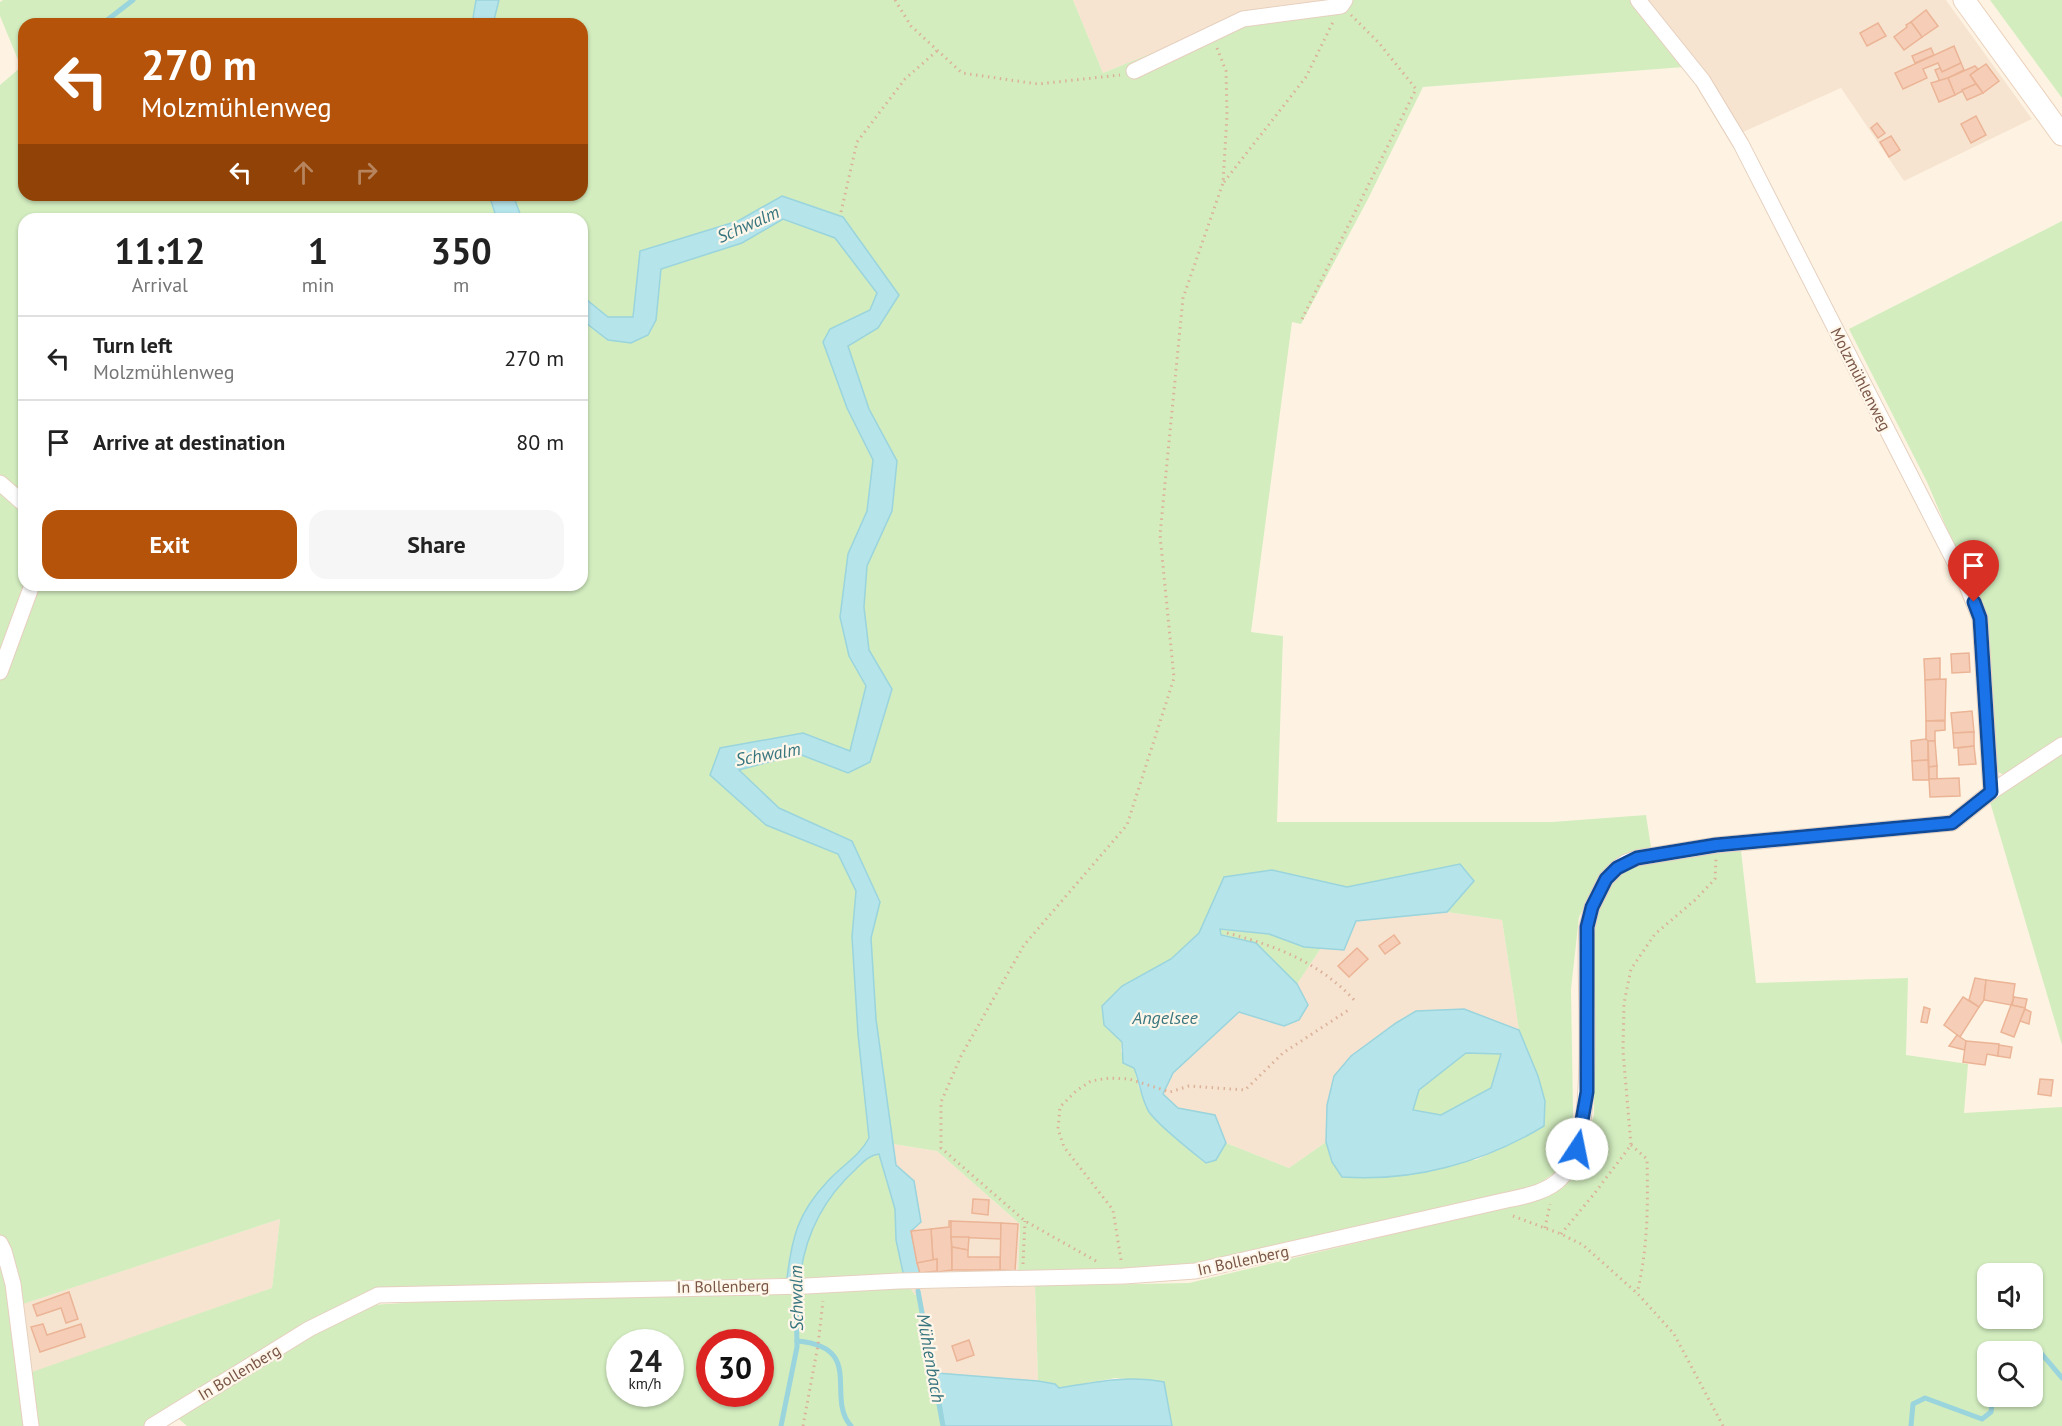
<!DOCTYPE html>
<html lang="en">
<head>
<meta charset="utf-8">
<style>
  body { margin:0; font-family:"PT Sans",sans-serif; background:#f6f6f6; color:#222; height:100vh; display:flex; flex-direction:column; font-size:22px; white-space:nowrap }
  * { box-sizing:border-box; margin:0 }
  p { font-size:20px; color:#767676 }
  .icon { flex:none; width:33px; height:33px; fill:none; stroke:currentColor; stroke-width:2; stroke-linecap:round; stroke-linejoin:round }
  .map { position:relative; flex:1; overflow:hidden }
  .panel { position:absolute; left:18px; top:213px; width:570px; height:378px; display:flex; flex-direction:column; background:#fff; border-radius:18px; box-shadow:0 2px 4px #0004 }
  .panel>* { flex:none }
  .hud { position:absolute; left:18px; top:18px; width:570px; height:183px; border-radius:18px; box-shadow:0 2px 4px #0004; background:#b45309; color:#fff; overflow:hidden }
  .tools { position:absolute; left:1977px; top:1263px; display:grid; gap:12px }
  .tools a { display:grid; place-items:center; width:66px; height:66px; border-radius:12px; background:#fff; box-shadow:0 2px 4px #0004; font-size:30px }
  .speed { position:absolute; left:606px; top:1329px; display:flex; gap:12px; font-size:30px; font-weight:700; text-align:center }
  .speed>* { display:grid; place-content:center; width:78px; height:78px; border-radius:50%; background:#fff; box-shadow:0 2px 4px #0004; line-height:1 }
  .speed small { font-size:15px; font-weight:400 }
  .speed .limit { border:9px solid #d22; background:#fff; color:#111 }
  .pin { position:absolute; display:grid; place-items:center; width:51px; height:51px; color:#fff; margin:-62px -26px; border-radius:50% 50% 50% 0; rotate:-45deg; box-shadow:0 0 6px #0007 }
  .pin .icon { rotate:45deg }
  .me { position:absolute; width:66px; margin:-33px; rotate:11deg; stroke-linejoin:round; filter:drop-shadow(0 0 4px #0008) }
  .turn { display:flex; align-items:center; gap:21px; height:126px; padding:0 24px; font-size:27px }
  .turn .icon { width:78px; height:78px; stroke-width:2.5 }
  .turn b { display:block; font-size:42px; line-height:51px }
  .lanes { display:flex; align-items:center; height:57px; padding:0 24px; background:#0003; justify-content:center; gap:30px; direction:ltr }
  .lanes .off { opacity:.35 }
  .eta { display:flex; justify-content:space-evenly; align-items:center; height:102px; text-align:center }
  .eta b { font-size:36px; font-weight:600; line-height:42px }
  .primary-button { display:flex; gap:12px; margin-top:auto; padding:12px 24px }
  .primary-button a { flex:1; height:69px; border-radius:18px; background:#b45309; color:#fff; font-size:24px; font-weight:600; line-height:69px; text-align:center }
  .primary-button a+a { background:#f6f6f6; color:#222 }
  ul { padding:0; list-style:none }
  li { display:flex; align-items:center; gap:18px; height:84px; padding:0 24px; border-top:2px solid #e0e0e0 }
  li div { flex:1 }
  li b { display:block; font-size:22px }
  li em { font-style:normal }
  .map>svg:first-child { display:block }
  .residential { fill:#f7e4d0 }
  .green { fill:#d3edbf; fill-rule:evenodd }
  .water { fill:#b5e4ea; stroke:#9ad4dd; stroke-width:1.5; fill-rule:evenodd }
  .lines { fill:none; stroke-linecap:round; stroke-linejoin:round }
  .stream { stroke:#9ad4dd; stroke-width:5 }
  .building { fill:#f6ceb7; stroke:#ebb496; stroke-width:1.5 }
  .minor-casing { stroke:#e6d0bf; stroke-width:17 }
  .secondary-casing { stroke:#ebd1bc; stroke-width:23 }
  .path { stroke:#dbb19a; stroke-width:3; stroke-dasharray:1.5 4.5; stroke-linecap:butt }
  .minor { stroke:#fff; stroke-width:15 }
  .secondary { stroke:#fff; stroke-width:21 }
  .route-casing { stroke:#114b97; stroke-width:15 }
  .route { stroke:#1a73e8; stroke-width:10 }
  .labels { text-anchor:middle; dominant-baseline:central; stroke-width:4.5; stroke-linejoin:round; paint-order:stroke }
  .street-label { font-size:16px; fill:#795646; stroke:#fff6ea }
  .water-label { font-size:18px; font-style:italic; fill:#38767f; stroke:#fff6ea }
</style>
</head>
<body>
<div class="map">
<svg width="2062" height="1426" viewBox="0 0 2062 1426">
  <rect width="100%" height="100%" fill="#fef3e2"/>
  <!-- residential -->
  <g class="residential">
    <polygon points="1073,0 1341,0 1236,19 1103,73"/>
    <polygon points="1636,0 1946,0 2032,119 1904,181 1841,88 1732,137"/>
    <polygon points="1447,912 1502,920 1519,1030 1464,1009 1396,1023 1379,1037 1327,1105 1326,1142 1289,1168 1226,1143 1215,1115 1178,1108 1163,1094 1173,1073 1239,1012 1284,1026 1308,1004 1297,984 1321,948 1344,950 1356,921"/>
    <polygon points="893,1144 937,1151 1020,1224 1018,1274 920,1274 911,1231 921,1222 914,1181 896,1165"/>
    <polygon points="280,1219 272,1288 32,1373 22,1304"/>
    <polygon points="1035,1286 1038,1381 937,1373 918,1295 915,1295 911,1289"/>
  </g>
  <!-- green -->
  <g class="green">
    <path d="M 3,0 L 476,0 L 472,24 L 24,24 L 24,195 L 489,195 L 497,219 L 24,219 L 24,585 L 582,585 L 582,320 L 608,340 L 656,320 L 661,269 L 742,243 L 783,219 L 835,238 L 877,293 L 870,310 L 831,329 L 847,408 L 873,460 L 867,511 L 848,554 L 849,656 L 866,686 L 850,752 L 721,748 L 766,825 L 838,854 L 856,891 L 852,937 L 858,1034 L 869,1138 L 863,1150 L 827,1182 L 790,1253 L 787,1278 L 375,1290 L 180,1402 L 144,1426 L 0,1426 L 0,85 L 21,67 L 0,16 L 0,2 ZM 280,1219 L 272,1288 L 32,1372 L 23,1304 Z"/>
    <path d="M 499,0 L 1073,0 L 1103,73 L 1236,19 L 1341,0 L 1636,0 L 1684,67 L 1423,87 L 1367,201 L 1301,324 L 1292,322 L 1251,632 L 1283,636 L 1277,822 L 1552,822 L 1646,815 L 1651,847 L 1622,858 L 1598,880 L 1579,917 L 1571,989 L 1573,1112 L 1571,1148 L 1557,1171 L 1536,1186 L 1195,1267 L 1018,1274 L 1020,1224 L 937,1151 L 893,1144 L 876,1019 L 871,938 L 880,901 L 852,841 L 779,808 L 739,770 L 799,754 L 848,773 L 870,761 L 892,689 L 869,650 L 864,607 L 867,566 L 892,512 L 897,461 L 869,409 L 848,346 L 878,328 L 899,295 L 843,217 L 782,196 L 738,221 L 640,251 L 633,317 L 608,317 L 582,296 L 582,219 L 522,219 L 513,195 L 582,195 L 582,24 L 493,24 ZM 1460,864 L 1473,881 L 1447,912 L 1502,920 L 1519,1030 L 1538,1076 L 1544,1126 L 1527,1136 L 1476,1160 L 1332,1162 L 1326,1142 L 1289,1168 L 1226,1143 L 1216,1160 L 1206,1163 L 1184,1146 L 1150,1113 L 1139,1088 L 1134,1068 L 1121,1052 L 1122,986 L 1171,959 L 1199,933 L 1224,877 L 1272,870 L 1347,887 Z"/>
    <polygon points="1990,0 2062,0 2062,98"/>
    <polygon points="2062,221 2062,737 2004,775 1994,770 1985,618 1927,482 1849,329"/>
    <polygon points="2062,752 2062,1045 1990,802"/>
    <path d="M 1741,851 L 1756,983 L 1908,978 L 1906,1055 L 1968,1064 L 1964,1113 L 2062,1107 L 2062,1426 L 1172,1426 L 1164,1382 L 1115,1378 L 1059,1388 L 1055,1384 L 1038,1381 L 1035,1286 L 1189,1283 L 1545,1198 L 1571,1180 L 1584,1153 L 1594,1114 L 1594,920 L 1610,885 L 1627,868 L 1652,860 ZM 1988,1274 L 2032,1274 L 2032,1318 L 1988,1318 ZM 1988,1352 L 2032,1352 L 2032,1396 L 1988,1396 Z"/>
    <polygon points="1220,929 1269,934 1304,947 1321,948 1297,984 1256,943 1221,935"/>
    <polygon points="1466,1053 1501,1054 1491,1088 1441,1115 1413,1110 1419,1090"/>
    <path d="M 879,1154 L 895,1209 L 896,1240 L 904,1277 L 800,1278 C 805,1235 825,1197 856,1168 C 864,1162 869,1155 879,1154 Z"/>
    <path d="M 901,1288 L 911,1289 L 915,1295 L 918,1294 L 937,1372 L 944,1426 L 187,1426 L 172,1413 L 301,1333 L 370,1305 L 439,1301 ZM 620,1342 L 670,1342 L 670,1394 L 620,1394 ZM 710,1342 L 760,1342 L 760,1394 L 710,1394 Z"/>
  </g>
  <!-- water -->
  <g class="water">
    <polygon points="476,0 499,0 493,24 472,24"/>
    <polygon points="489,195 513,195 522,219 497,219"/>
    <path d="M 782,196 L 843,217 L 899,295 L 878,328 L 848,346 L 869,409 L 897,461 L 892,511 L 867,566 L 864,607 L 869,650 L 892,689 L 870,762 L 848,773 L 799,754 L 739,770 L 779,808 L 852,841 L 880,902 L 871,938 L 876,1019 L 896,1165 L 914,1181 L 921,1222 L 911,1231 L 920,1274 L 904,1277 L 896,1240 L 895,1209 L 879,1154 C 869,1155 863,1162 856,1169 C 824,1198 805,1235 800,1278 L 787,1278 C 792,1237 798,1213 827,1182 C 841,1166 859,1157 869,1138 L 858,1034 L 852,937 L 856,891 L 838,854 L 766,825 L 710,775 L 720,748 L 803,733 L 850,751 L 866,686 L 849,656 L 840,617 L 848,554 L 867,511 L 873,460 L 847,408 L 823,342 L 830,329 L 870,310 L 877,293 L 835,238 L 783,219 L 742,243 L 661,269 L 656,320 L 648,335 L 631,343 L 608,340 L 582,320 L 582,296 L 608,317 L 633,317 L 640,251 L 738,221 Z"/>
    <path d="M 1460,864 L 1474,881 L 1447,912 L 1356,921 L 1344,950 L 1304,947 L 1269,934 L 1220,929 L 1221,935 L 1256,943 L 1297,984 L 1308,1005 L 1299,1020 L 1284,1026 L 1239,1012 L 1173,1073 L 1163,1094 L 1178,1108 L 1215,1115 L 1226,1143 L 1216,1160 L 1206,1163 C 1191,1151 1160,1127 1149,1112 C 1141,1099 1140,1082 1134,1068 L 1123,1063 L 1122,1042 L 1104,1025 L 1102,1006 L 1122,986 L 1171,959 L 1199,933 L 1224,877 L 1272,870 L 1347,887 Z"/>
    <path d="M 1464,1009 L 1519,1030 L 1538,1076 L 1545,1101 L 1544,1126 C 1483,1163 1413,1182 1342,1177 L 1332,1162 L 1326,1142 L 1327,1105 L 1334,1076 L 1351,1056 L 1396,1023 L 1416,1011 ZM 1466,1053 L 1501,1054 L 1491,1088 L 1441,1115 L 1413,1110 L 1419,1090 Z"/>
    <path d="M 937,1373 L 1038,1381 L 1055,1384 L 1059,1388 C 1095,1382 1128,1375 1164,1382 L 1172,1426 L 944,1426 Z"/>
  </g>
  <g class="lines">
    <!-- stream -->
    <g class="stream">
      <polyline points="102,24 133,0"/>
      <polyline points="918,1291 943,1426"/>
      <path d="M 797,1341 C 866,1347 825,1397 851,1426"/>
      <polyline points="2032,1354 2041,1353 2062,1378"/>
      <polyline points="781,1426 797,1347 796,1288"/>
      <polyline points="1911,1426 1913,1404 1925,1398 1982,1419 1991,1412 1993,1396"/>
    </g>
  </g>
  <!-- building -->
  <g class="building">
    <polygon points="1926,10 1938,26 1922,37 1911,22"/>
    <polygon points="1911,22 1922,37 1904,50 1894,37 1907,27 1906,25"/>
    <polygon points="1878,23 1886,36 1867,46 1860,33"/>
    <polygon points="1954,46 1961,63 1942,72 1938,63 1923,69 1927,78 1903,89 1895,73"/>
    <polygon points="1931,48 1934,55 1915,63 1912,56"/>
    <polygon points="1961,63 1964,70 1940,82 1935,70 1940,68 1942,72"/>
    <polygon points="1986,64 1999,81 1983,93 1970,75"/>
    <polygon points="1975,66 1978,69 1970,75 1976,84 1955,95 1948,78"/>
    <polygon points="1948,78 1955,95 1939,102 1931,83"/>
    <polygon points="1976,84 1983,93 1967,100 1962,90"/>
    <polygon points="1976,116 1986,135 1971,143 1961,124"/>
    <polygon points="1877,123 1885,133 1878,138 1871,128"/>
    <polygon points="1891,136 1900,150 1889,157 1880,142"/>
    <polygon points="1969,653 1970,672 1952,673 1951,654"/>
    <polygon points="1940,658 1940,679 1925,680 1924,659"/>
    <polygon points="1946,679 1945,720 1926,721 1925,680"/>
    <polygon points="1972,711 1974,732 1953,733 1951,713"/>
    <polygon points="1926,721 1945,721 1945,730 1935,731 1935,741 1926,741"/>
    <polygon points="1974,732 1974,746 1954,748 1953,733"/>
    <polygon points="1926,739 1928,741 1928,760 1912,761 1911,741"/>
    <polygon points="1928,741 1935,741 1937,766 1929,767"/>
    <polygon points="1974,746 1976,764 1959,765 1958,748"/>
    <polygon points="1928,760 1929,780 1913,780 1912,761"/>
    <polygon points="1937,766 1937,779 1929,779 1929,767"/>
    <polygon points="1959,778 1960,796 1930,797 1929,779"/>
    <polygon points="1394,935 1400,943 1385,954 1379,946"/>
    <polygon points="1357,948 1368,959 1349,977 1338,966"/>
    <polygon points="1975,978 1986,980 1984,1000 1979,1007 1969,1000"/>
    <polygon points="1986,980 2015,984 2013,997 2014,997 2011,1005 1984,1000"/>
    <polygon points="1963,997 1979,1007 1960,1037 1944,1025"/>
    <polygon points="2014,997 2027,999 2025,1008 2012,1005"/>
    <polygon points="2011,1005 2025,1008 2014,1037 2001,1032"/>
    <polygon points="1924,1007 1930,1009 1927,1023 1921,1022"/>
    <polygon points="2025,1009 2031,1012 2029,1024 2020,1021"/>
    <polygon points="1957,1035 1966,1041 1965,1050 1949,1046"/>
    <polygon points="1966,1041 1999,1044 1998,1056 1987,1054 1985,1065 1963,1062"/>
    <polygon points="1999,1045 2012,1047 2010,1058 1998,1056"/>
    <polygon points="2040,1079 2053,1080 2051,1096 2038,1094"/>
    <polygon points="973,1199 989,1200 988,1215 972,1213"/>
    <polygon points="949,1221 951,1221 952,1270 937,1272 937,1259 933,1260 931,1229 949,1227"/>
    <polygon points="951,1221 1001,1223 1001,1239 951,1237"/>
    <polygon points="1001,1223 1018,1224 1015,1271 1000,1270"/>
    <polygon points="931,1229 933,1260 917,1263 911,1231"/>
    <polygon points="951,1237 969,1237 968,1250 952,1247"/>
    <polygon points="952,1247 968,1250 968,1257 1000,1257 1000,1270 952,1270"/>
    <polygon points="937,1259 937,1271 920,1273 917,1263"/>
    <polygon points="69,1292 78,1319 66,1323 61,1308 37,1316 33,1305"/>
    <polygon points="43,1324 47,1335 81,1324 85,1337 40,1352 31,1327"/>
    <polygon points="969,1340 974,1355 957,1361 952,1346"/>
  </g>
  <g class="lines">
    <!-- minor casing -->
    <g class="minor-casing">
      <g id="minor">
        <polyline points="1638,0 1703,81 1741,144 1967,586 1980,618 1991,792"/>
        <polyline points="1134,71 1243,19 1341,6 1345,0"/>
        <polyline points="0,483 24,504"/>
        <polyline points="0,672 32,585"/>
        <polyline points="0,1243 4,1251 13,1284 31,1426"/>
        <path d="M 152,1426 L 309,1329 L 378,1295 L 806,1286 L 899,1281 L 1124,1276 L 1195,1271 L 1498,1202 C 1519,1197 1546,1194 1561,1178 C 1601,1139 1582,985 1587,927 L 1592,907 L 1606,879 L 1617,868 L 1626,862 L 1637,858 L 1717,845 L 1952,823 L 1991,792 L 2062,745"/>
      </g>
    </g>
    <!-- secondary casing -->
    <g class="secondary-casing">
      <polyline id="secondary" points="1964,0 2062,135"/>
    </g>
    <!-- path -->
    <g class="path">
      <polyline points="895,0 911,26 962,73 1038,84 1120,75"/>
      <polyline points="1224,182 1306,77 1333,22"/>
      <polyline points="841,212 857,142 905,79 938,50"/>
      <polyline points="1302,319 1416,89 1379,43 1351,15"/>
      <path d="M 1227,933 C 1277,946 1321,963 1357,1003"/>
      <path d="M 1631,1145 L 1647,1159 C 1648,1204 1648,1249 1637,1293"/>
      <polyline points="1513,1216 1561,1234 1583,1245 1637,1293 1674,1334 1723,1426"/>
      <polyline points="1545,1228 1550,1204"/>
      <polyline points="1561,1234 1594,1194 1631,1145 1623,1051 1624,1003 1631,969 1655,934 1695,900 1715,879 1716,859"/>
      <polyline points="1121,1260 1113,1210 1064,1147 1058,1129 1060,1107 1076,1091 1091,1081 1109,1078 1129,1079 1170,1092 1189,1086 1245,1090 1283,1053 1350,1009"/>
      <polyline points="1096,1261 1025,1221 941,1148 941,1102 961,1056 1024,945 1127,825 1174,678 1160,535 1183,298 1223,183 1227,115 1226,71 1217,48"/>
      <polyline points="1023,1264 1025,1221"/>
      <polyline points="803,1426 818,1345 823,1301"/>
    </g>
    <!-- minor -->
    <use href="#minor" class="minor"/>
    <!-- secondary -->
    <use href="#secondary" class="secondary"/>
  </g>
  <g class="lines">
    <!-- route casing -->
    <g class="route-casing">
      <polyline id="route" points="1577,1149 1587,1092 1587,927 1592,907 1606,879 1617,868 1637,858 1716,845 1952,823 1991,792 1980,618 1974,602"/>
    </g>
    <!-- route -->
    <use href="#route" class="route"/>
  </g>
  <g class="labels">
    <!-- street labels -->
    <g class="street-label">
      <text transform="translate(1861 379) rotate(63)">Molzmühlenweg</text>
      <text transform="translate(1243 1260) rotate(-12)">In Bollenberg</text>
      <text transform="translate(723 1286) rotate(-1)">In Bollenberg</text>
      <text transform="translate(239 1372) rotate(-31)">In Bollenberg</text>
    </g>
    <!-- water labels -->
    <g class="water-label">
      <text transform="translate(748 224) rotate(-24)">Schwalm</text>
      <text transform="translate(768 754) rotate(-10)">Schwalm</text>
      <text x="1165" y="1017">Angelsee</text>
      <text transform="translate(796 1298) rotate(-91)">Schwalm</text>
      <text transform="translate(931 1358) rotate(80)">Mühlenbach</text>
    </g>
  </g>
</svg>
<div class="tools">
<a><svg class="icon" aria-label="sound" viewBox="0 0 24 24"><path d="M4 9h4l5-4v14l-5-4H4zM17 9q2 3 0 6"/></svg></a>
<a><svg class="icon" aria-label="search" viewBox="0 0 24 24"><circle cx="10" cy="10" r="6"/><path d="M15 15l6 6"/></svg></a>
</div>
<div class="speed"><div>24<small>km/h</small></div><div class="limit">30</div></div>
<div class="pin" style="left:1974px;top:602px;background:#d93025"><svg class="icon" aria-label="arrive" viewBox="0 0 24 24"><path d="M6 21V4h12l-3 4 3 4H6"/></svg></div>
<svg class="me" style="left:1577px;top:1149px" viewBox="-20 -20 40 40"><circle r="19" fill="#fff"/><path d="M0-13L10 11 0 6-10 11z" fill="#1a73e8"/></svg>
<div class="hud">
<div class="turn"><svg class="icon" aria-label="left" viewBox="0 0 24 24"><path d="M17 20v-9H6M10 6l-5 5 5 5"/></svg><div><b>270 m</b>Molzmühlenweg</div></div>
<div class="lanes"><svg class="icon" aria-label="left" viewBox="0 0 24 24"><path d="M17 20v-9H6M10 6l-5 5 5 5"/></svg><svg class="icon off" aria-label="ahead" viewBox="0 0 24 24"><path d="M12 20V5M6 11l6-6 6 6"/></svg><svg class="icon off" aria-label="right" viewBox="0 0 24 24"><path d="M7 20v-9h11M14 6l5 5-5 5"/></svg></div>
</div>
<section class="panel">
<div class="eta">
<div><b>11:12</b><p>Arrival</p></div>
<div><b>1</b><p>min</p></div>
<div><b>350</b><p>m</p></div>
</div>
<ul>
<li><svg class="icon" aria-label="left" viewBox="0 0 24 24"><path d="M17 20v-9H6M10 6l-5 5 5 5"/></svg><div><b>Turn left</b><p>Molzmühlenweg</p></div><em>270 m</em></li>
<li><svg class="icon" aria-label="arrive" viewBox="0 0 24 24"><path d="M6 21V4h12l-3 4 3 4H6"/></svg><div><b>Arrive at destination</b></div><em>80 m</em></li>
</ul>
<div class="primary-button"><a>Exit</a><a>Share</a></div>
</section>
</div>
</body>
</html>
